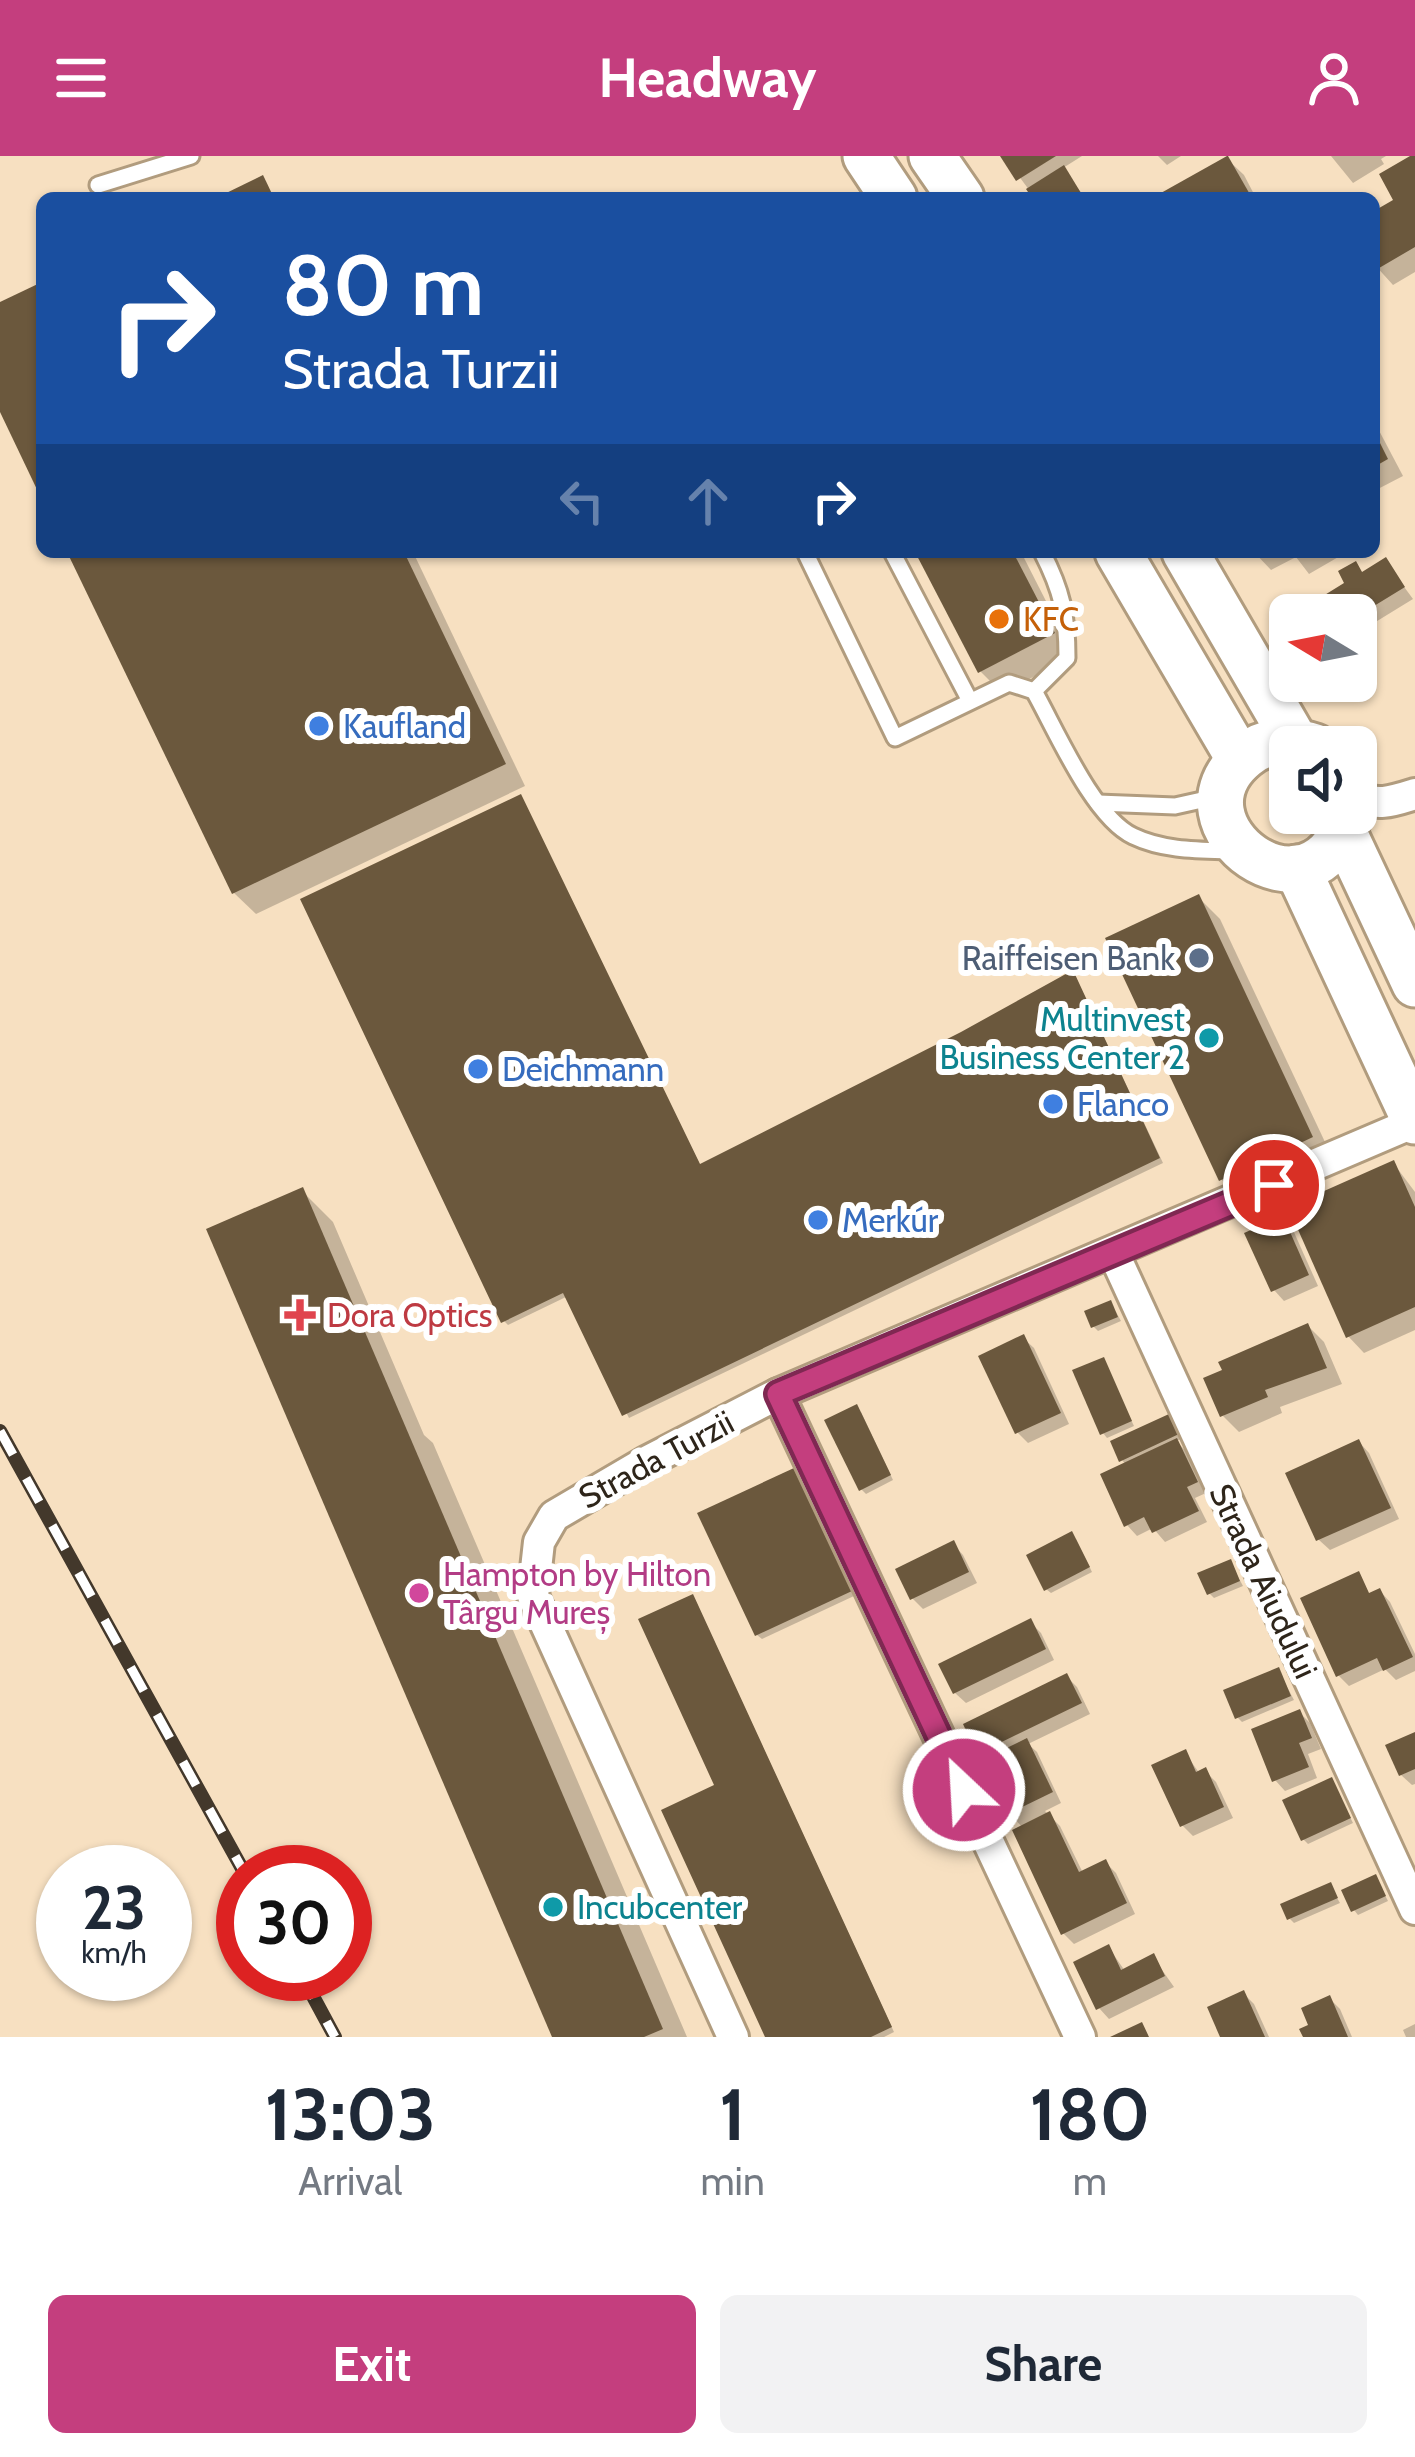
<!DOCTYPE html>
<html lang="en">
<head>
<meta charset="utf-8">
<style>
  body { margin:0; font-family:Cabin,sans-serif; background:#f2f2f3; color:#1f2937; height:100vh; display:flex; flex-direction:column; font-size:45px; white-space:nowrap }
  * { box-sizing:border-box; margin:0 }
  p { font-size:39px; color:#747a83 }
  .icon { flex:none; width:66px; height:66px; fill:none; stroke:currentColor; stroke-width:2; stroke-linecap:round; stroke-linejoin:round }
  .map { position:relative; height:1881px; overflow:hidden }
  .details { display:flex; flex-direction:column; background:#fff; flex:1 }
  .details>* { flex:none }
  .hud { position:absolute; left:36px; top:36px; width:1344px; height:366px; border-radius:18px; box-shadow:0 3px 9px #0004; background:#1a4fa0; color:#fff; overflow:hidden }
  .needle { width:78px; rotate:280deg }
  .buttons { position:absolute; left:1269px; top:438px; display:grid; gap:24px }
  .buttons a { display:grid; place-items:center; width:108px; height:108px; border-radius:18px; background:#fff; box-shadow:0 3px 9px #0004; font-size:60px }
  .speed { position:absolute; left:36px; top:1689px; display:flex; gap:24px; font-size:60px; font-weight:700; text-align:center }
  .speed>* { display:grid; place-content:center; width:156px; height:156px; border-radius:50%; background:#fff; box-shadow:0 3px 9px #0004; line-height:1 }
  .speed small { font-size:30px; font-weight:400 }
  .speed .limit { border:18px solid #d22; background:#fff; color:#111 }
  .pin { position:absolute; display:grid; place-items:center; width:102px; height:102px; color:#fff; margin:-51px; border:6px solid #fff; border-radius:50%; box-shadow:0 3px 12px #0007 }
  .me { position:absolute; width:132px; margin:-66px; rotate:335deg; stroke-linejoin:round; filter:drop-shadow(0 0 9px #0008) }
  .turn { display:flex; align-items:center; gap:42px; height:252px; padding:0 48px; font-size:54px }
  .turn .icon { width:156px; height:156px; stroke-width:2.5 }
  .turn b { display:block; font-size:84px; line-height:102px }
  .lanes { display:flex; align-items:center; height:114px; padding:0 48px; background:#0003; justify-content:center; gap:60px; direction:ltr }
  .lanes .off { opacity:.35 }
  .eta { display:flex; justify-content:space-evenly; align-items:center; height:204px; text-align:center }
  .eta b { font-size:72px; font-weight:700; line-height:84px }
  .cta { display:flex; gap:24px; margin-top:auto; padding:24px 48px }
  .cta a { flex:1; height:138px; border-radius:18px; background:#c43e7e; color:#fff; font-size:48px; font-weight:700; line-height:138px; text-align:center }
  .cta a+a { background:#f2f2f3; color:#1f2937 }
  header { display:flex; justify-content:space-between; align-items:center; height:156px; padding:0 48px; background:#c43e7e; color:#fff; font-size:54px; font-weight:700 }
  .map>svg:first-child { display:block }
  .shadow { fill:#0003 }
  .building { fill:#6b583d }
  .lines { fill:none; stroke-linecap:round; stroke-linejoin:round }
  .lane-casing { stroke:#b19c7e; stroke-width:21 }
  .street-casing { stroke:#b19c7e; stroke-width:36 }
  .primary-casing { stroke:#b19c7e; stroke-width:51 }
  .lane { stroke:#fff; stroke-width:15 }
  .street { stroke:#fff; stroke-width:30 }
  .primary { stroke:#fff; stroke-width:45 }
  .rail-casing { stroke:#43382b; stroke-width:14 }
  .rail { stroke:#fff; stroke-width:9; stroke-dasharray:27; stroke-linecap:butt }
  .route-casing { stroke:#7f2852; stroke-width:30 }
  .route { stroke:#c43e7e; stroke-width:21 }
  .food-dot { fill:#e8710a; stroke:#fff; stroke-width:4.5 }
  .shop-dot { fill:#3f7fe0; stroke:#fff; stroke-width:4.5 }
  .service-dot { fill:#5c6f8a; stroke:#fff; stroke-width:4.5 }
  .culture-dot { fill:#0f9aa8; stroke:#fff; stroke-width:4.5 }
  .health-dot { fill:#e0444e; stroke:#fff; stroke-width:4.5 }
  .hotel-dot { fill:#d1479c; stroke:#fff; stroke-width:4.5 }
  .labels { text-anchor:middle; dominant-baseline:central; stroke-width:12; stroke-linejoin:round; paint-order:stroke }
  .food-label { font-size:33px; fill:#c56008; stroke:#fff; text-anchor:start }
  .shop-label { font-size:33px; fill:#366cbe; stroke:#fff; text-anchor:start }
  .service-label { font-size:33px; fill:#4e5e75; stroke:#fff; text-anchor:end }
  .culture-label { font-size:33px; fill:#0d838f; stroke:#fff; text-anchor:end }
  .health-label { font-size:33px; fill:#be3a42; stroke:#fff; text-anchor:start }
  .street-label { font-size:33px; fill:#2e251a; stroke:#fff }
  .hotel-label { font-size:33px; fill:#b23c85; stroke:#fff; text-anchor:start }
</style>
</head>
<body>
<header><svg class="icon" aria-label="menu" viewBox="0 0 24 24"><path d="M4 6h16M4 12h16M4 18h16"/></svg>Headway<svg class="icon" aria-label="person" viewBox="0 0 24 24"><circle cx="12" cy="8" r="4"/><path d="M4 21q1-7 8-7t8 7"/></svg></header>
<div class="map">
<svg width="1415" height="1881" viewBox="0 0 1415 1881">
  <rect width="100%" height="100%" fill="#f7e0c1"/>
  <!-- shadow -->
  <g class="shadow">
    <polygon points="1004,0 1082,0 1063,12 1085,42 1035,42"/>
    <polygon points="1158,0 1181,0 1167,9"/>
    <polygon points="1331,0 1386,0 1381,3 1384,8 1353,27"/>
    <polygon points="1415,1 1415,116 1393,129 1374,108 1374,59 1397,45"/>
    <polygon points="1227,3 1244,19 1256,42 1158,42"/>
    <polygon points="1374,265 1403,320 1374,335"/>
    <polygon points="70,396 413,396 525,630 256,758 234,737"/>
    <polygon points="919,396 1021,396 1074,500 1002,537 981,516"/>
    <polygon points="1254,396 1347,396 1309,418 1296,401 1271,414"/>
    <polygon points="1385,405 1413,443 1356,478 1356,459 1348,428 1355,409 1364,418"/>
    <polygon points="521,641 701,1011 1076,822 1163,1007 629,1262 568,1140 508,1169 504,1165"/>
    <polygon points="1198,741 1220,763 1333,1003 1243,1045 1222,1024"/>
    <polygon points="1394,1008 1415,1036 1415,1174 1364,1197 1348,1180"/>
    <polygon points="302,1035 333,1066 424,1279 433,1287 687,1881 555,1881"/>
    <polygon points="1282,1063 1293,1074 1318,1130 1284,1145 1274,1134"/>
    <polygon points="1111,1147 1121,1165 1098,1175 1093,1170"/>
    <polygon points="1308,1170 1324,1186 1342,1228 1280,1251 1282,1257 1239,1276 1223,1260"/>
    <polygon points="1023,1182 1034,1192 1069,1268 1028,1287 1017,1276"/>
    <polygon points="1103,1204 1134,1270 1107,1282 1103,1277"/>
    <polygon points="861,1256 893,1324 866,1338 861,1333"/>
    <polygon points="1169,1261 1181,1283 1176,1285 1187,1296 1206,1337 1195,1342 1207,1366 1165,1386 1153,1372 1137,1380 1127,1369 1126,1309 1122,1304"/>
    <polygon points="1359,1286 1369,1297 1399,1363 1330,1394 1319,1384 1289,1318"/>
    <polygon points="798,1320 854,1440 762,1483 757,1479"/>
    <polygon points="1076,1383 1092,1416 1051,1437 1046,1433"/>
    <polygon points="953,1388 963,1399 977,1427 923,1453 913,1443 899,1414"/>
    <polygon points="1230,1406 1243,1430 1214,1442 1210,1438"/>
    <polygon points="1358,1418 1370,1440 1380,1435 1390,1446 1415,1498 1415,1515 1396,1524 1385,1513 1349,1530 1339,1520"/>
    <polygon points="696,1446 894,1876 884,1881 768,1881 718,1630"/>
    <polygon points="1030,1466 1041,1477 1054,1504 966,1547 955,1537"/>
    <polygon points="1278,1514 1294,1544 1242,1566 1238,1562"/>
    <polygon points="1066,1520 1077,1531 1090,1558 1028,1588 1037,1596 1061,1647 1045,1655 1060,1670 1083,1717 1105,1706 1116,1717 1135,1758 1074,1788 1063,1777 1023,1672 1009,1657 988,1604 979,1596"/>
    <polygon points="1300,1557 1310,1567 1321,1593 1308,1598 1317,1622 1285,1635 1275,1624"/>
    <polygon points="1415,1580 1415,1628 1412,1629 1401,1619"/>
    <polygon points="1185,1597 1200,1618 1205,1615 1216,1626 1233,1662 1193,1680 1182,1669"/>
    <polygon points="1332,1625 1353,1667 1308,1688 1303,1683"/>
    <polygon points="1376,1722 1388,1745 1358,1759 1354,1754"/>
    <polygon points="1330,1730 1340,1747 1294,1767 1290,1763"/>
    <polygon points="1109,1792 1125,1815 1153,1801 1174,1831 1109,1863 1099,1852"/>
    <polygon points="1243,1837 1254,1848 1269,1881 1224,1881"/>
    <polygon points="1329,1842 1340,1853 1352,1881 1306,1881"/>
    <polygon points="1415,1868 1415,1881 1406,1881 1403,1874"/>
  </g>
  <!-- building -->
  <g class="building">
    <polygon points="1000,0 1056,0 1016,25"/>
    <polygon points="1228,0 1252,42 1152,42 1227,0"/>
    <polygon points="1410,0 1415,0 1415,91 1374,115 1374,55 1393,44 1379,18"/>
    <polygon points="1064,9 1084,42 1032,42 1026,33"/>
    <polygon points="263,19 274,42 216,42"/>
    <polygon points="42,126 42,344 0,256 0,146"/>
    <polygon points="1374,275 1388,303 1374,311"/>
    <polygon points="67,396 404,396 506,608 232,738"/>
    <polygon points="915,396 1013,396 1055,477 978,517"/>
    <polygon points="1386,401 1405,431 1356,461 1324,459 1315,445 1344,427 1338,415 1356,405 1362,416"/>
    <polygon points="521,638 700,1008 961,876 1073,814 1160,1002 622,1260 563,1137 501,1167 300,743"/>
    <polygon points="1199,738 1313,981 1219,1025 1105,782"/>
    <polygon points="1394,1004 1415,1051 1415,1151 1346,1182 1288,1051"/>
    <polygon points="303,1031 663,1873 644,1881 552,1881 206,1073"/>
    <polygon points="1283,1060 1309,1119 1271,1136 1244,1077"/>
    <polygon points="1111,1144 1118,1161 1091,1172 1084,1155"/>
    <polygon points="1308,1167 1327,1212 1265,1234 1268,1241 1220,1261 1203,1222 1222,1214 1218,1206"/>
    <polygon points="1024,1178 1061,1257 1015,1278 978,1200"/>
    <polygon points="1104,1201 1132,1265 1100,1279 1072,1214"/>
    <polygon points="857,1248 891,1319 859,1335 824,1264"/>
    <polygon points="1169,1258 1179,1278 1119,1306 1110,1285"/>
    <polygon points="1177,1282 1198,1326 1187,1331 1199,1355 1152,1377 1144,1361 1124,1371 1100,1318"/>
    <polygon points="1359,1283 1391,1352 1316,1385 1285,1317"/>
    <polygon points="794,1312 852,1435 755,1480 697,1357"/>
    <polygon points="1072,1375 1090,1411 1044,1435 1026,1399"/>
    <polygon points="954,1384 969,1416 910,1444 895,1413"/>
    <polygon points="1231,1403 1240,1425 1207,1439 1197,1417"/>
    <polygon points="1359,1415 1369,1437 1380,1432 1413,1501 1383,1515 1377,1502 1336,1521 1300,1442"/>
    <polygon points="693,1438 892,1871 871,1881 765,1881 661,1654 714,1629 638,1463"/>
    <polygon points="1031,1462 1046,1493 953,1538 938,1508"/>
    <polygon points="1279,1511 1291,1540 1235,1563 1223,1534"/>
    <polygon points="1067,1517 1082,1547 977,1598 963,1568"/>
    <polygon points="1300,1553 1312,1582 1299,1587 1309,1611 1272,1626 1251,1573"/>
    <polygon points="1415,1576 1415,1613 1399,1620 1385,1589"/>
    <polygon points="1027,1582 1053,1636 1006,1659 980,1605"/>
    <polygon points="1186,1593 1196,1616 1206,1611 1224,1651 1180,1671 1151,1609"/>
    <polygon points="1332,1621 1351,1662 1301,1685 1282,1644"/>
    <polygon points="1050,1655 1079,1716 1106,1703 1127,1747 1061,1779 1012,1674"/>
    <polygon points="1376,1718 1386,1740 1351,1756 1341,1734"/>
    <polygon points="1331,1726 1338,1742 1287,1764 1280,1748"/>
    <polygon points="1109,1788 1121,1814 1154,1797 1165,1820 1096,1854 1073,1806"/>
    <polygon points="1244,1834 1265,1881 1220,1881 1207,1851"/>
    <polygon points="1330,1839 1348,1881 1303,1881 1299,1873 1308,1869 1301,1852"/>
    <polygon points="1142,1866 1149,1881 1110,1881"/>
  </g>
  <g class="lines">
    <!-- lane casing -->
    <g class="lane-casing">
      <g id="lane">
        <polyline points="98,29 191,0"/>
        <path d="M 805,396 L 895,582 L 1009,527 L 1034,535 C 1056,574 1093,661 1133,680 C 1164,695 1200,694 1234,695"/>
        <polyline points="892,396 970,545"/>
        <path d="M 1034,535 L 1067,502 C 1067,458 1062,435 1042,396"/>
        <polyline points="1098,647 1175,650 1220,640"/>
      </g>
    </g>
    <!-- street casing -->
    <g class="street-casing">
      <g id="street">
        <path d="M 1356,640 C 1377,651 1393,645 1415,638"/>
        <polyline points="1113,1096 1415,1753"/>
        <polyline points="778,1238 1080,1881"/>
        <polyline points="733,1881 533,1440 539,1386 554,1360 646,1306 778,1238 1415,966"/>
      </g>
    </g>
    <!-- primary casing -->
    <g class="primary-casing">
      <g id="primary">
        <polyline points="866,0 894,42"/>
        <polyline points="932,0 961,42"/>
        <polyline points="1118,396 1240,604"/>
        <polyline points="1185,396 1295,585"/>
        <path d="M 1315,591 C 1290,583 1267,582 1245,600 C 1162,668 1313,782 1350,657"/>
        <polyline points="1344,677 1415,828"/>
        <polyline points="1297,712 1415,965"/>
      </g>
    </g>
    <!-- lane -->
    <use href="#lane" class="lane"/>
    <!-- street -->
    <use href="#street" class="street"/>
    <!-- primary -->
    <use href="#primary" class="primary"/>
    <!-- rail casing -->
    <g class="rail-casing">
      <g id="rail">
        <polyline points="0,1275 244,1716"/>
        <polyline points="301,1818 335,1881"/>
      </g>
    </g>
    <!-- rail -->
    <use href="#rail" class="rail"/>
  </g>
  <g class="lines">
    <!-- route casing -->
    <g class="route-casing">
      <polyline id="route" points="964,1634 778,1238 1274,1029"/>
    </g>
    <!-- route -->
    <use href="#route" class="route"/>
  </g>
  <!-- markers -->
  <circle class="food-dot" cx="999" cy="463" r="12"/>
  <g class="shop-dot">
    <circle cx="319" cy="570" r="12"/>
    <circle cx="478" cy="913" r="12"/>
    <circle cx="1053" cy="948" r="12"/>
    <circle cx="818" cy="1064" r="12"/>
  </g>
  <circle class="service-dot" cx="1199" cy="802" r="12"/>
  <g class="culture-dot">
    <circle cx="1209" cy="882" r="12"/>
    <circle cx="553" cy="1751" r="12"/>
  </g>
  <path class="health-dot" d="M294 1141h12v12h12v12h-12v12h-12v-12h-12v-12h12z"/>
  <circle class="hotel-dot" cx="419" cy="1437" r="12"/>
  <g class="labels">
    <!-- food labels -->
    <g class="food-label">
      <text x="1023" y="463">KFC</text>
    </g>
    <!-- shop labels -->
    <g class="shop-label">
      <text x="343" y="570">Kaufland</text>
      <text x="502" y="913">Deichmann</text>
      <text x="1077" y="948">Flanco</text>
      <text x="842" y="1064">Merkúr</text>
    </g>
    <!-- service labels -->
    <g class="service-label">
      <text x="1175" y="802">Raiffeisen Bank</text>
    </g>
    <!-- culture labels -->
    <g class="culture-label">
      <text x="1185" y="863">Multinvest<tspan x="1185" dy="38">Business Center 2</tspan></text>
      <text x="577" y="1751" text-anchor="start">Incubcenter</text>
    </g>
    <!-- health labels -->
    <g class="health-label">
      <text x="327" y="1159">Dora Optics</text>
    </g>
    <!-- street labels -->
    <g class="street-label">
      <text transform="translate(656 1303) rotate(-28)">Strada Turzii</text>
      <text transform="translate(1264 1425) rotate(65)">Strada Aiudului</text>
    </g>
    <!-- hotel labels -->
    <g class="hotel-label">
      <text x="443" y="1418">Hampton by Hilton<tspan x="443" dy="38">Târgu Mureș</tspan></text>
    </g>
  </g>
</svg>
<div class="buttons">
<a><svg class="needle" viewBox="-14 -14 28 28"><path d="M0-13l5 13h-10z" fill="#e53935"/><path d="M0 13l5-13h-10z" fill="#747a83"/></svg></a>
<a><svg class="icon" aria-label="sound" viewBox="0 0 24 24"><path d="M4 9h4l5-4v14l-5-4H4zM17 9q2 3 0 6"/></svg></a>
</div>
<div class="speed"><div>23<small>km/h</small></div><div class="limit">30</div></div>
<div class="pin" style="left:1274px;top:1029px;background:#d93025"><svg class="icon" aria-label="arrive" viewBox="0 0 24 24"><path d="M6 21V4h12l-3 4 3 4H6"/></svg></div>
<svg class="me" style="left:964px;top:1634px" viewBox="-20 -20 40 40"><circle r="17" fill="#c43e7e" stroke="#fff" stroke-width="3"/><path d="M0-11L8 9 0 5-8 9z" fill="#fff"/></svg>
<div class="hud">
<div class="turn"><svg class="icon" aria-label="right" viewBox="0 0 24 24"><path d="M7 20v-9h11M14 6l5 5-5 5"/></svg><div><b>80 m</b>Strada Turzii</div></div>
<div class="lanes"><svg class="icon off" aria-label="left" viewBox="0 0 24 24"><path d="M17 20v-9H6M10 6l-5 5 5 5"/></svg><svg class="icon off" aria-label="ahead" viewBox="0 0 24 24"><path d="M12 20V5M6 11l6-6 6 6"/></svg><svg class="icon" aria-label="right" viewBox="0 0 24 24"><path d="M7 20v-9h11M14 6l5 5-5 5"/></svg></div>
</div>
</div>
<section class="details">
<div class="eta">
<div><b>13:03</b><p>Arrival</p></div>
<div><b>1</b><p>min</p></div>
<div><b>180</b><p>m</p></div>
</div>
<div class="cta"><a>Exit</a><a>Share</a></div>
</section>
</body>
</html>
